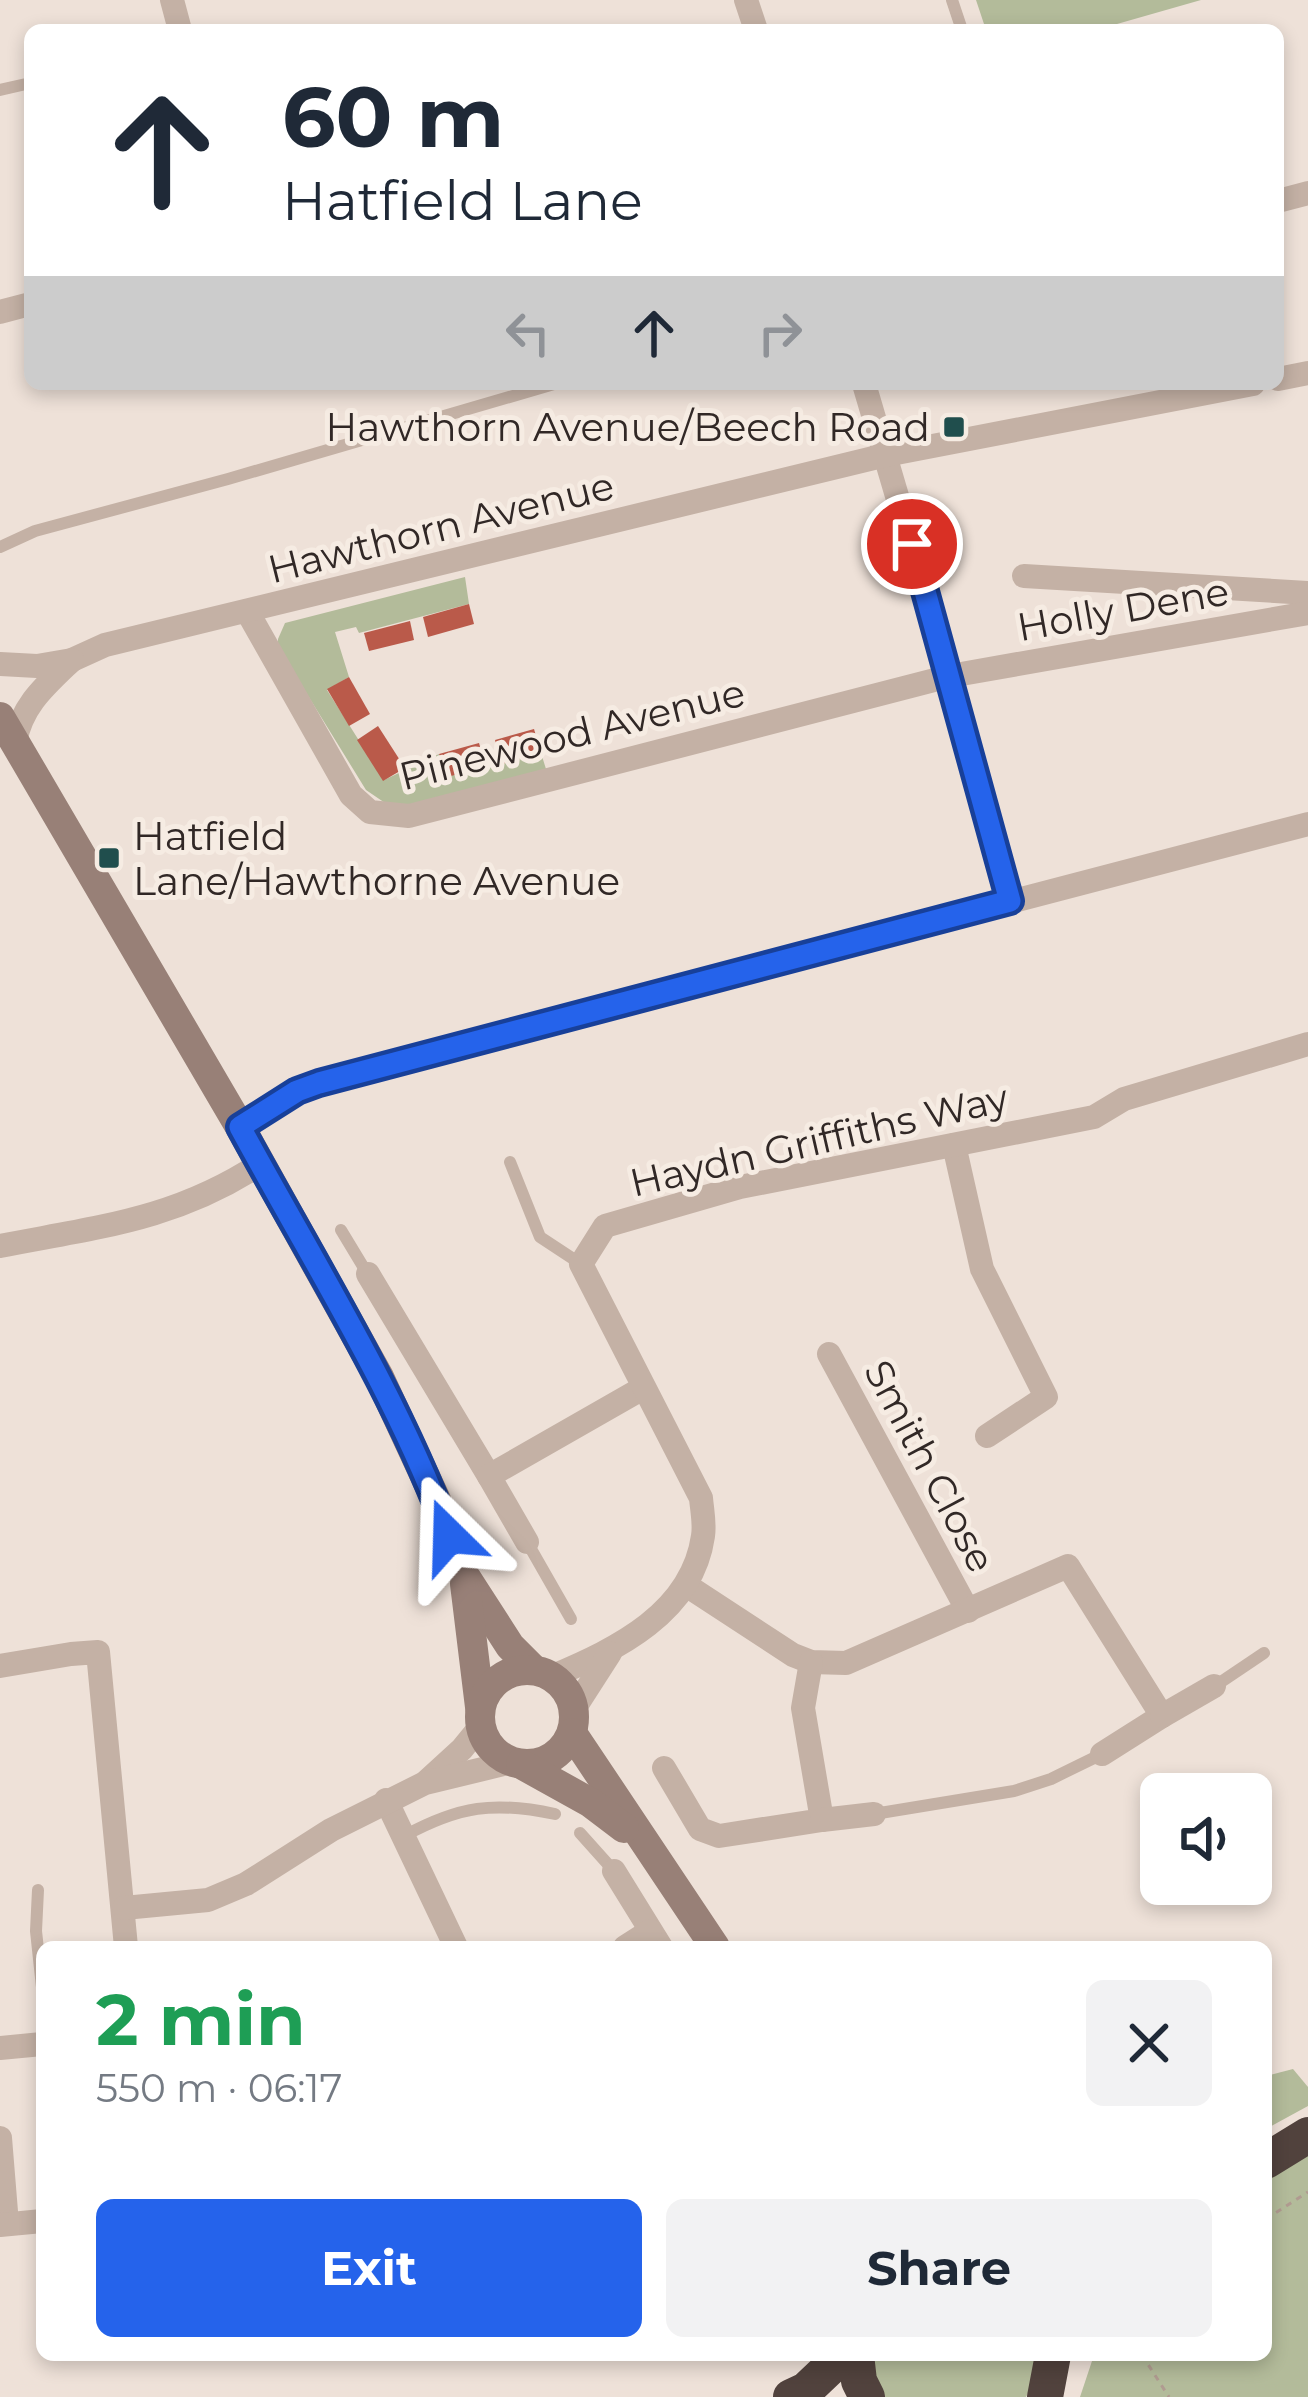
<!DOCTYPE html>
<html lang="en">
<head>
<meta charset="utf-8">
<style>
  body { margin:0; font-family:Montserrat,sans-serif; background:#f2f2f3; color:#1f2937; height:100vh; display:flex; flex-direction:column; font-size:45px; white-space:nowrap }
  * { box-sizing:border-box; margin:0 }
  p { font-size:39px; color:#747a83 }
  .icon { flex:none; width:66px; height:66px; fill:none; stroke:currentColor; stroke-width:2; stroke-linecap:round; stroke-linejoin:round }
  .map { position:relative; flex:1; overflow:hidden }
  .sheet { position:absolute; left:36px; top:1941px; width:1236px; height:420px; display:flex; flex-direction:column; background:#fff; border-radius:18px; box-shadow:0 6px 18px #0003 }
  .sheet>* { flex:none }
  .guide { position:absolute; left:24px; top:24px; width:1260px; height:366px; border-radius:18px; box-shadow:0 6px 18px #0003; background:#fff; color:#1f2937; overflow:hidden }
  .tools { position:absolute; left:1140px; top:1773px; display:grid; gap:24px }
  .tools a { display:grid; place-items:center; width:132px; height:132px; border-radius:18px; background:#fff; box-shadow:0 6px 18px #0003; font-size:60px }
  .pin { position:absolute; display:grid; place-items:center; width:102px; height:102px; color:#fff; margin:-51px; border:6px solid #fff; border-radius:50%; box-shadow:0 3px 12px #0007 }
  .me { position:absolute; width:132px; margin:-66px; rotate:338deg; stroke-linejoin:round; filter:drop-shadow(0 0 9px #0008) }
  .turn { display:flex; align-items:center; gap:42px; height:252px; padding:0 60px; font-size:54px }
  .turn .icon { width:156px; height:156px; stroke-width:2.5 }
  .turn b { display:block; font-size:84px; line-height:102px }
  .lanes { display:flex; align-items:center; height:114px; padding:0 60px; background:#0003; justify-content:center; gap:60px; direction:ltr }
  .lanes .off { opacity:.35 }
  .round { display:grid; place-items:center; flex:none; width:126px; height:126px; border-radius:18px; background:#f2f2f3 }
  .overview { display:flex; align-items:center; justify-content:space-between; height:204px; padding:0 60px }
  h1 { font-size:72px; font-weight:700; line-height:90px; color:#1e9e55 }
  .button { display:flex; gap:24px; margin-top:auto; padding:24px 60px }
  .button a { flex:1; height:138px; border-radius:18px; background:#2563eb; color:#fff; font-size:48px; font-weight:700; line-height:138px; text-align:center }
  .button a+a { background:#f2f2f3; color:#1f2937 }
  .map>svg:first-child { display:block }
  .green { fill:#b3bb9a }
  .building { fill:#ba5a4a }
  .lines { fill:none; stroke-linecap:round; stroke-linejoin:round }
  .path { stroke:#b09b90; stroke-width:3; stroke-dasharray:6 6; stroke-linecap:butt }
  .lane { stroke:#c4b1a5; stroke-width:12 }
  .street { stroke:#c4b1a5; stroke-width:24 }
  .secondary { stroke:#988077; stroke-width:30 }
  .highway { stroke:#51423d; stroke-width:36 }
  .route-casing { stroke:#184099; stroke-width:30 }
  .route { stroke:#2563eb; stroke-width:21 }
  .poi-dot { fill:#204e4d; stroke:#f6ece3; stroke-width:4.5 }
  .labels { text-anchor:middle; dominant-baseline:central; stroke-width:10; stroke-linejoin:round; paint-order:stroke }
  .poi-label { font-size:39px; fill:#312826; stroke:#f6ece3; text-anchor:end }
  .street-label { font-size:39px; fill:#312826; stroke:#f6ece3 }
</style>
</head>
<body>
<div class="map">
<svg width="1308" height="2397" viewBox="0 0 1308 2397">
  <rect width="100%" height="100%" fill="#eee1d8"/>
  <!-- green -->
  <g class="green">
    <polygon points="976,0 1201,0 1096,30 986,30"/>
    <polygon points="465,577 469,604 359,633 356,627 335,632 349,677 327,690 384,780 439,754 448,776 541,753 546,769 406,806 388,805 366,790 278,647 278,639 285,623"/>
    <polygon points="1293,2069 1308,2087 1308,2106 1266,2129 1266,2076"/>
    <polygon points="1308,2151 1308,2397 1080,2397 1094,2355 1266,2355 1266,2177"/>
    <polygon points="868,2355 1039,2355 1036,2377 1026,2397 880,2397"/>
  </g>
  <!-- building -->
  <g class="building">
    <polygon points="469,604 474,624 428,637 423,617"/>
    <polygon points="410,621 414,640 369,651 364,633"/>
    <polygon points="349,677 370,714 349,726 327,689"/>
    <polygon points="378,726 405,768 383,781 357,740"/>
    <polygon points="534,729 541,753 502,764 495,740"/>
    <polygon points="479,743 486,767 447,777 439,754"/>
  </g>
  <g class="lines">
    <!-- path -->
    <g class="path">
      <polyline points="1266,2219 1308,2192"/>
      <polyline points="1142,2355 1169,2397"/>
    </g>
    <!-- lane -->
    <g class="lane">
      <polyline points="952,0 962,30"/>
      <polyline points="0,90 26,84 30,87"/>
      <polyline points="0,547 35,531 228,479 554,384"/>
      <polyline points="510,1162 540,1237 581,1264"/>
      <polyline points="341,1230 367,1273"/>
      <polyline points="527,1542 571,1619"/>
      <polyline points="1215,1686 1264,1653"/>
      <polyline points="874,1814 1014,1791 1051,1779 1102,1754"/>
      <polyline points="580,1833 614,1871"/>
      <path d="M 404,1836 C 459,1806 494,1801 555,1814"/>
      <polyline points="38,1890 36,1931 42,1987"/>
    </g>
    <!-- street -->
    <g class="street">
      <polyline points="172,0 180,30"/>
      <polyline points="746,0 756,30"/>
      <polyline points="1278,201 1308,193"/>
      <polyline points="0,312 30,304"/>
      <polyline points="1278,379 1308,373"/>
      <polyline points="864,384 950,676 1010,901"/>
      <polyline points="1024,576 1308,593"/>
      <polyline points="247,611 351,795 370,812 409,816 950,676 1308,613"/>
      <polyline points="72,660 105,645 886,455 1253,384"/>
      <path d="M 0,664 L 37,666 L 72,660 C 45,686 22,705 15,742"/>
      <polyline points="240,1127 297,1091 319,1083 1308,824"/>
      <polyline points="954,1145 982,1269 1046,1397 987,1436"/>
      <path d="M 0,1246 C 97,1227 175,1220 260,1164"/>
      <polyline points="368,1274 489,1476"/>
      <polyline points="829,1354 968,1611"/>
      <polyline points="527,1542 489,1476 643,1388"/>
      <polyline points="686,1585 793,1655 811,1662 846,1663 1068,1566 1162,1716 1102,1754"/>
      <polyline points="0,1666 71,1654 98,1652 126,1947"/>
      <path d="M 553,1676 C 617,1649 692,1613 703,1536 C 705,1524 702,1510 701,1498 L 581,1264 L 605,1226 L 740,1187 L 1094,1117 L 1124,1099 L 1308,1044"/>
      <polyline points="574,1709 610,1653"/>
      <polyline points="1162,1716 1214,1686"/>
      <polyline points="664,1768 700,1829 719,1836 822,1820 803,1708 811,1662"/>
      <polyline points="427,1781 462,1749 480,1727"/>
      <polyline points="386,1800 456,1947"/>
      <polyline points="822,1820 874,1814"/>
      <polyline points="614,1871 661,1947"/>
      <polyline points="124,1908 208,1900 246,1884 331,1830 425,1783 512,1762"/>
      <polyline points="625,1947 650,1931"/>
      <polyline points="0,2048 42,2044"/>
      <polyline points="0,2138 7,2224"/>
      <polyline points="0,2225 42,2221"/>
    </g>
    <!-- secondary -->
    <g class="secondary">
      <polyline points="0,717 240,1127 379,1377 436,1500 463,1573 510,1646 533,1669"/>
      <polyline points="465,1584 480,1707"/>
      <circle cx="527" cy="1717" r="47"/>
      <polyline points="572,1733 715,1947"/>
      <polyline points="521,1764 591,1803 624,1828"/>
    </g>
    <!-- highway -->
    <g class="highway">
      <polyline points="1266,2161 1308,2135"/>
      <polyline points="856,2355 859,2381 867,2397"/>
      <polyline points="791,2397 806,2390 843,2355"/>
      <polyline points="1045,2397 1053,2355"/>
    </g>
  </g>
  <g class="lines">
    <!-- route casing -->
    <g class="route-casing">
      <path id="route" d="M 449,1536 C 396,1392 313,1262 240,1127 L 297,1091 L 319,1083 L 1010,901 L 912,544"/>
    </g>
    <!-- route -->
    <use href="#route" class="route"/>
  </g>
  <!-- markers -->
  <g class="poi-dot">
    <rect x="942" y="415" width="24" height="24" rx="6"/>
    <rect x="97" y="846" width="24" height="24" rx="6"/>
  </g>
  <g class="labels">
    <!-- poi labels -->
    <g class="poi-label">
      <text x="930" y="427">Hawthorn Avenue/Beech Road</text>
      <text x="133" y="836" text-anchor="start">Hatfield<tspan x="133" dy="45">Lane/Hawthorne Avenue</tspan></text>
    </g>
    <!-- street labels -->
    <g class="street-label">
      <text transform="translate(441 527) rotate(-14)">Hawthorn Avenue</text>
      <text transform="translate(1123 609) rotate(-10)">Holly Dene</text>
      <text transform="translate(572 734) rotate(-14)">Pinewood Avenue</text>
      <text transform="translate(819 1140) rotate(-13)">Haydn Griffiths Way</text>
      <text transform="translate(930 1466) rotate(62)">Smith Close</text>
    </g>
  </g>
</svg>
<div class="tools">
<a><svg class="icon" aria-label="sound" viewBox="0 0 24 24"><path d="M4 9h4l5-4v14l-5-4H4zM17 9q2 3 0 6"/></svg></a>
</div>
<div class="pin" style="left:912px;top:544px;background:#d93025"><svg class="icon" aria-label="arrive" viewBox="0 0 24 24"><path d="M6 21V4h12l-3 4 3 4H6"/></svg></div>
<svg class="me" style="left:449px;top:1536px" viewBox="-20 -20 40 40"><path d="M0-17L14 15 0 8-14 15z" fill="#2563eb" stroke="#fff" stroke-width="4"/></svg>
<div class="guide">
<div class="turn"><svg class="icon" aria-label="ahead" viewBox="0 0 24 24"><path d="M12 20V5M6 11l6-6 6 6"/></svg><div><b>60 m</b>Hatfield Lane</div></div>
<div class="lanes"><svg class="icon off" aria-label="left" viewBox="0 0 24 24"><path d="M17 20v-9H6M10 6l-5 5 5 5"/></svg><svg class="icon" aria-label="ahead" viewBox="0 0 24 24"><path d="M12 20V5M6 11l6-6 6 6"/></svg><svg class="icon off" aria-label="right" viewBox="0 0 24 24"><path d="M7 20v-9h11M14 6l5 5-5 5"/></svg></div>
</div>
<section class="sheet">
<div class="overview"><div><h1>2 min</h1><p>550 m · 06:17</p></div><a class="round"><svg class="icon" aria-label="close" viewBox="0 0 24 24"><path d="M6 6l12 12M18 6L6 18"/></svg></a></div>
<div class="button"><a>Exit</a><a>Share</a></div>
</section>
</div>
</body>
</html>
